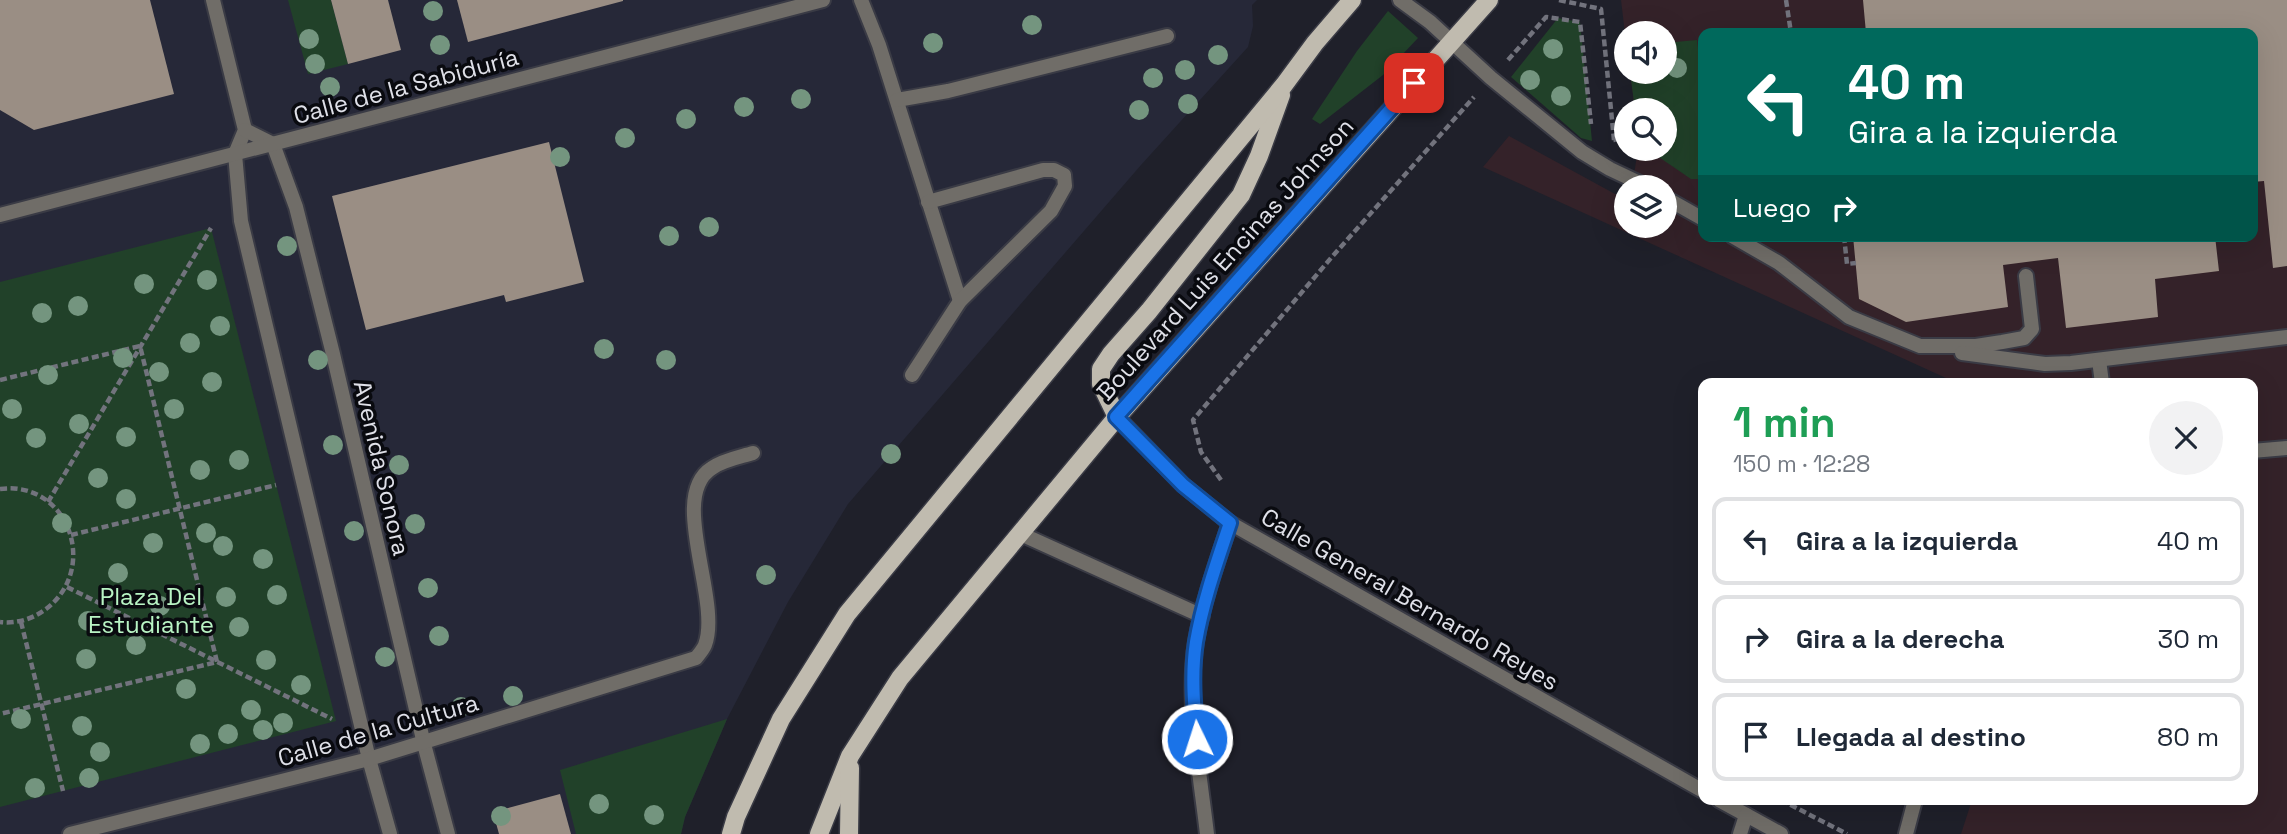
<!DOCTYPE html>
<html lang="es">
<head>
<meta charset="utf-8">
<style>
  body { margin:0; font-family:"Space Grotesk",sans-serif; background:#f2f2f3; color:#1f2937; height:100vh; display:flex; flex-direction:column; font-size:26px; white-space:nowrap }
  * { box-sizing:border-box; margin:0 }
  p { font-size:23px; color:#747a83 }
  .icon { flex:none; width:38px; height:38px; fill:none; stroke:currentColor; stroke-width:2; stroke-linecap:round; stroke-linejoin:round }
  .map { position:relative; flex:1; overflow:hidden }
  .drawer { position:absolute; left:1698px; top:378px; width:560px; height:427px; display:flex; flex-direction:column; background:#fff; border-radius:14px; box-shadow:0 7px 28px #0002 }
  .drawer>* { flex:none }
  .top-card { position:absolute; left:1698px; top:28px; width:560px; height:214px; border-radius:14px; box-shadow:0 7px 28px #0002; background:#00695c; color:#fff; overflow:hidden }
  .controls { position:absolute; left:1614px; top:21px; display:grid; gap:14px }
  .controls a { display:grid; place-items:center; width:63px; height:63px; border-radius:50%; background:#fff; box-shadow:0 7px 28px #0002; font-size:35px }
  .pin { position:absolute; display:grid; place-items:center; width:60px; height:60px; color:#fff; margin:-30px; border-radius:14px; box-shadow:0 4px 10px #0006 }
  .me { position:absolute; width:77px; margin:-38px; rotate:356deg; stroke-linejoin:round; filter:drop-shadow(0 0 5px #0008) }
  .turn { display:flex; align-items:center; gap:24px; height:147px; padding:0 35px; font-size:32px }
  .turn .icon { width:91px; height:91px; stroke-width:2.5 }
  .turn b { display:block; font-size:49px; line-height:60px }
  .then { display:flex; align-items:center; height:66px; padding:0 35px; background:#0003; gap:14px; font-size:26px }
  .round { display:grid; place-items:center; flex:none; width:74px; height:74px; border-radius:37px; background:#f2f2f3 }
  .headline { display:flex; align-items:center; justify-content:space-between; height:119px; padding:0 35px }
  h1 { font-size:42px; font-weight:600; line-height:52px; color:#1e9e55 }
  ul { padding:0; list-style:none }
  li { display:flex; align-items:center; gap:21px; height:88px; margin:0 14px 10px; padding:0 21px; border:4px solid #e0e1e3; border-radius:14px }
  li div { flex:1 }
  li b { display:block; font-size:26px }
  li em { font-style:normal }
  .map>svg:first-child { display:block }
  .built { fill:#262838 }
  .medical { fill:#342229; fill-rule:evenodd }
  .green { fill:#214129 }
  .building { fill:#9a8e84 }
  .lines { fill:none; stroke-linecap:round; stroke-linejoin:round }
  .service-casing { stroke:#3a3b45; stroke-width:18 }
  .minor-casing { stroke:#3a3b45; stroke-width:18 }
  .primary-casing { stroke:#3a3b45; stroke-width:21 }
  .path { stroke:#72737d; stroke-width:4.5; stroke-dasharray:7 3.5; stroke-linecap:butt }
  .service { stroke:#706d68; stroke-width:14 }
  .minor { stroke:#706d68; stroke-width:14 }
  .primary { stroke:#c0bbaf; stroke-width:18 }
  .tree { fill:#74957f }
  .route-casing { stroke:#114b97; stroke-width:18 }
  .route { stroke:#1a73e8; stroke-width:12 }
  .labels { text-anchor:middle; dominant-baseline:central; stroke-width:7; stroke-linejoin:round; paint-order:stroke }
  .street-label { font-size:24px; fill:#dfe0e8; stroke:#090a0f }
  .park-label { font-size:24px; fill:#b9f4c4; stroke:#090a0f }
</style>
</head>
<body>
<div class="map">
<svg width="2287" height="834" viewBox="0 0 2287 834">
  <rect width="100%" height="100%" fill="#1f202a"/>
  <!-- built -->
  <polygon class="built" points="0,0 1257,0 1252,5 1253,26 1248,47 1141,165 848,504 788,602 727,719 685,817 681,834 0,834"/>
  <!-- medical -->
  <path class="medical" d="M 1621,0 L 2287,0 L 2287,834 L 1961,834 L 1972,800 L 2252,800 L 2252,383 L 1957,383 L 1483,167 L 1509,136 L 1626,200 L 1626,226 L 1664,226 L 1664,187 L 1632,187 L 1638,149 L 1664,149 L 1664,110 L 1635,110 L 1630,72 L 1664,72 L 1664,33 L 1626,33 L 1626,42 ZM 1703,33 L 2252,33 L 2252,236 L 1703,236 Z"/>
  <!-- green -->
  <g class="green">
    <polygon points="288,0 331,0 348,64 308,74"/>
    <polygon points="1388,11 1418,38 1383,75 1320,124 1312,119 1357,51"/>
    <polygon points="1558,18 1580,22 1592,141 1581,138 1511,77"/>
    <polygon points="1697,40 1703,91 1703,179 1691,179 1647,149 1664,149 1664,110 1635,110 1630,72 1664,72 1664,43"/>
    <polygon points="211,228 336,721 0,807 0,282"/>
    <polygon points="727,719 685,817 681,834 576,834 560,770"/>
  </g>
  <!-- building -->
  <g class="building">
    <polygon points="0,0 150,0 174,94 34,130 0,110"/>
    <polygon points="331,0 388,0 401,50 348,64"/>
    <polygon points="457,0 623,0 623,1 468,42"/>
    <polygon points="1863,0 2287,0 2287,266 2273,268 2264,181 2252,182 2252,33 1866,33"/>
    <polygon points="549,142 584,282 506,302 504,295 366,330 332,196"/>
    <polygon points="1853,236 2215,236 2219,271 2155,279 2158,317 2066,328 2058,258 2003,265 2008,307 1906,322 1859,299"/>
    <polygon points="560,794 571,834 499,834 493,812"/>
  </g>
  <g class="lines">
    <!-- service casing -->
    <g class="service-casing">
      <g id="service">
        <polyline points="213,0 245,130 235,154 241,221 369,759 390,834"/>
        <polyline points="861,0 879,45 960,301"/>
        <polyline points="1400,0 1430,22 1491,78 1582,152 1610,169 1648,187"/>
        <polyline points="897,100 948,91 1167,36"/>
        <polyline points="245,130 273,144 296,207 333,354 424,744 448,834"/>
        <polyline points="1664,197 1703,219"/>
        <polyline points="0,215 823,0"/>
        <polyline points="1732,236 1779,263 1849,317 1920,346 1976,346 2002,342 2024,338 2032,329 2026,276"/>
        <polyline points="1962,353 2045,364 2071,363 2287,337"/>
        <polyline points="2099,360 2102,383"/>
        <polyline points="912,375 960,301 1051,211 1065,186 1064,175 1054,170 1043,170 928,202"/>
        <polyline points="2252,451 2287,448"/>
        <polyline points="1021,534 1202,616"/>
        <path d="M 70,834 L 369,759 L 696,658 C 699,654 703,650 705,645 C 722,600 667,496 712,468 C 723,460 740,457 753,453"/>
        <path d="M 1207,834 C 1200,773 1186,702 1196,641 C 1203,601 1217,562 1230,523"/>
        <polyline points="1906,834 1915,800"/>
      </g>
    </g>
    <!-- minor casing -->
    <g class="minor-casing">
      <g id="minor">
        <polyline points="1117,417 1183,485 1230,523 1703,791"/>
        <polyline points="1719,800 1781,834"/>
        <polyline points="1740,834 1746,815"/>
      </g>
    </g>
    <!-- primary casing -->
    <g class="primary-casing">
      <g id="primary">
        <polyline points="1117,417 1101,384 1101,369 1111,354 1149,311 1241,195 1259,156 1281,95"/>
        <polyline points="731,834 736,817 781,719 847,614 1284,85 1315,43 1352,0"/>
        <polyline points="819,834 850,756 900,678 1117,417 1489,0"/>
        <polyline points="849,834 850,768"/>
      </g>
    </g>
    <!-- path -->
    <g class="path">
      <polyline points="1559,0 1601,9 1614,140 1612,140"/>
      <polyline points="1786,0 1791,33"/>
      <polyline points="1508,60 1546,17 1580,22 1591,124"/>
      <polyline points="1844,236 1847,264 1856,263"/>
      <polyline points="0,380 140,346 217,662 0,714"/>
      <polyline points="1221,480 1201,452 1193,420 1331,258 1474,97"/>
      <path d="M 0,489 C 68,480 100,568 46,609 C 33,619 16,624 0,622"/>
      <polyline points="48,502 211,228"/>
      <polyline points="71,535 276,485"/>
      <polyline points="67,587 332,719"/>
      <polyline points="21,622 63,791"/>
      <polyline points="1781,800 1847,834"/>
    </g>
    <!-- service -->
    <use href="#service" class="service"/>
    <!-- minor -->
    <use href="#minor" class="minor"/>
    <!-- primary -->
    <use href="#primary" class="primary"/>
  </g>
  <!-- trees -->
  <g class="tree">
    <circle cx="433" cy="11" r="10"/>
    <circle cx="1032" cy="25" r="10"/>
    <circle cx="309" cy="39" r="10"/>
    <circle cx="933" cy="43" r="10"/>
    <circle cx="440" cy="45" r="10"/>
    <circle cx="1553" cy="49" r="10"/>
    <circle cx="1218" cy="55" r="10"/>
    <circle cx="315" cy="64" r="10"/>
    <circle cx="1677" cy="68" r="10"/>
    <circle cx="1185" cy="70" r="10"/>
    <circle cx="1153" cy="78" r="10"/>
    <circle cx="1530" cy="80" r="10"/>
    <circle cx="330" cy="87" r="10"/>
    <circle cx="1561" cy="96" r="10"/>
    <circle cx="801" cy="99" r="10"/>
    <circle cx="1188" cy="104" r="10"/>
    <circle cx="744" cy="107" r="10"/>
    <circle cx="1139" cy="110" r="10"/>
    <circle cx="686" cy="119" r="10"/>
    <circle cx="625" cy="138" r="10"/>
    <circle cx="560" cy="157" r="10"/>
    <circle cx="709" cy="227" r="10"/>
    <circle cx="669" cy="236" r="10"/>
    <circle cx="287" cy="246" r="10"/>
    <circle cx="207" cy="280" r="10"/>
    <circle cx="144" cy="284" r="10"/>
    <circle cx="78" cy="306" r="10"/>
    <circle cx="42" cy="313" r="10"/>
    <circle cx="220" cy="326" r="10"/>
    <circle cx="190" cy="343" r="10"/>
    <circle cx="604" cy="349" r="10"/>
    <circle cx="123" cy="358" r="10"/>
    <circle cx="318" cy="360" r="10"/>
    <circle cx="666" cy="360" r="10"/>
    <circle cx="159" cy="372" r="10"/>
    <circle cx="48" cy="375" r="10"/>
    <circle cx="212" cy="382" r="10"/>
    <circle cx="12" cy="409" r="10"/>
    <circle cx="174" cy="409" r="10"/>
    <circle cx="79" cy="424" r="10"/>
    <circle cx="126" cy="437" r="10"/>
    <circle cx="36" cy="438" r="10"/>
    <circle cx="333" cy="445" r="10"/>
    <circle cx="891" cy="454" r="10"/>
    <circle cx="239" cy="460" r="10"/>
    <circle cx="399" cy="465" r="10"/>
    <circle cx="200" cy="470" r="10"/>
    <circle cx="98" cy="478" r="10"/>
    <circle cx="126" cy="499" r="10"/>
    <circle cx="62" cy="523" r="10"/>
    <circle cx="415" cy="524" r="10"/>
    <circle cx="354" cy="531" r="10"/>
    <circle cx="206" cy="533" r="10"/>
    <circle cx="153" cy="543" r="10"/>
    <circle cx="223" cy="546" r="10"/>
    <circle cx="263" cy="559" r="10"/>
    <circle cx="118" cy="573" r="10"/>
    <circle cx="766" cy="575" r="10"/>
    <circle cx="428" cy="588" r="10"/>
    <circle cx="277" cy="595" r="10"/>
    <circle cx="226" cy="597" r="10"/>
    <circle cx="160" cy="606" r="10"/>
    <circle cx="88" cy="621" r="10"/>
    <circle cx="239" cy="627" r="10"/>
    <circle cx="439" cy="636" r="10"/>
    <circle cx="136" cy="645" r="10"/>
    <circle cx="385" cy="657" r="10"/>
    <circle cx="86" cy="659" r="10"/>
    <circle cx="266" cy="660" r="10"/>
    <circle cx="301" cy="685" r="10"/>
    <circle cx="186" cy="689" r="10"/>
    <circle cx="513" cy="696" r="10"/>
    <circle cx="461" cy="707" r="10"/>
    <circle cx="251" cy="710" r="10"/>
    <circle cx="21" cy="719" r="10"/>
    <circle cx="283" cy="723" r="10"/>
    <circle cx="82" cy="726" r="10"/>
    <circle cx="263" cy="730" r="10"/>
    <circle cx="228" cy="734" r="10"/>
    <circle cx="200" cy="744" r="10"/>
    <circle cx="100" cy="752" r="10"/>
    <circle cx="89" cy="778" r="10"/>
    <circle cx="35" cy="788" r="10"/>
    <circle cx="599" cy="804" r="10"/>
    <circle cx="654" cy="815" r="10"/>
    <circle cx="501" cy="816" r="10"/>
  </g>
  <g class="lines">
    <!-- route casing -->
    <g class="route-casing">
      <path id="route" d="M 1197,739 C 1194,706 1191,674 1196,642 C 1203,601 1217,562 1230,523 L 1183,485 L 1116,417 L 1414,83"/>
    </g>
    <!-- route -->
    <use href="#route" class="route"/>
  </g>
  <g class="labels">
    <!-- street labels -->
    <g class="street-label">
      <text transform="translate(406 86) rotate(-15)">Calle de la Sabiduría</text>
      <text transform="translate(1225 259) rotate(-48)">Boulevard Luis Encinas Johnson</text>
      <text transform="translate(382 468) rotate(77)">Avenida Sonora</text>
      <text transform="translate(1410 599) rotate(30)">Calle General Bernardo Reyes</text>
      <text transform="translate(378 730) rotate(-16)">Calle de la Cultura</text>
    </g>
    <!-- park labels -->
    <g class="park-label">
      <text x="151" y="596">Plaza Del<tspan x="151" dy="28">Estudiante</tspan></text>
    </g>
  </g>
</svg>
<div class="controls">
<a><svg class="icon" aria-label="sound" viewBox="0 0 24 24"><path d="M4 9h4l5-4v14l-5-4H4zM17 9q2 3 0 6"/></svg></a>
<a><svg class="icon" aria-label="search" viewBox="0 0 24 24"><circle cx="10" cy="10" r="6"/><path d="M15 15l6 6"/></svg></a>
<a><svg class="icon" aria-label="layers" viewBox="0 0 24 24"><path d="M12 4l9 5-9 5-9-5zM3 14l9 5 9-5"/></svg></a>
</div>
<div class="pin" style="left:1414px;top:83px;background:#d93025"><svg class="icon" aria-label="arrive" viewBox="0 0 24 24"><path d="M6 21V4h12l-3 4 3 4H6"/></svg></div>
<svg class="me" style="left:1197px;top:739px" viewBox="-20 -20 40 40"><circle r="17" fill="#1a73e8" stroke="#fff" stroke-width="3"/><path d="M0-11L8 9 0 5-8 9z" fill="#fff"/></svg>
<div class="top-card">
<div class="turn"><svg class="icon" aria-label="left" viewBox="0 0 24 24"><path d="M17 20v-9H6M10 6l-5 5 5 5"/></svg><div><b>40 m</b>Gira a la izquierda</div></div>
<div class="then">Luego<svg class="icon" aria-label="right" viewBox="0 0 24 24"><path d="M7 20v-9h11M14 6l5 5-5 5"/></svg></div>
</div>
<section class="drawer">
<div class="headline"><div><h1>1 min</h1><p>150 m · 12:28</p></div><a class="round"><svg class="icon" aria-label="close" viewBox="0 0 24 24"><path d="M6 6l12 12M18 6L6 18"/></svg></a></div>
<ul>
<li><svg class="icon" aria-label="left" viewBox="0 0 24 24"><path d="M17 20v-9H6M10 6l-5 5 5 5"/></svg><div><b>Gira a la izquierda</b></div><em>40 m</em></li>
<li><svg class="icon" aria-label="right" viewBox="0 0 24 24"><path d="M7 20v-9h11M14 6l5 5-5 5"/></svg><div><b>Gira a la derecha</b></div><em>30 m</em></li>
<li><svg class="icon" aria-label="arrive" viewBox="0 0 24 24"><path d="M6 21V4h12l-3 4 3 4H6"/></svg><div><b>Llegada al destino</b></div><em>80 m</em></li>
</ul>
</section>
</div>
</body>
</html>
